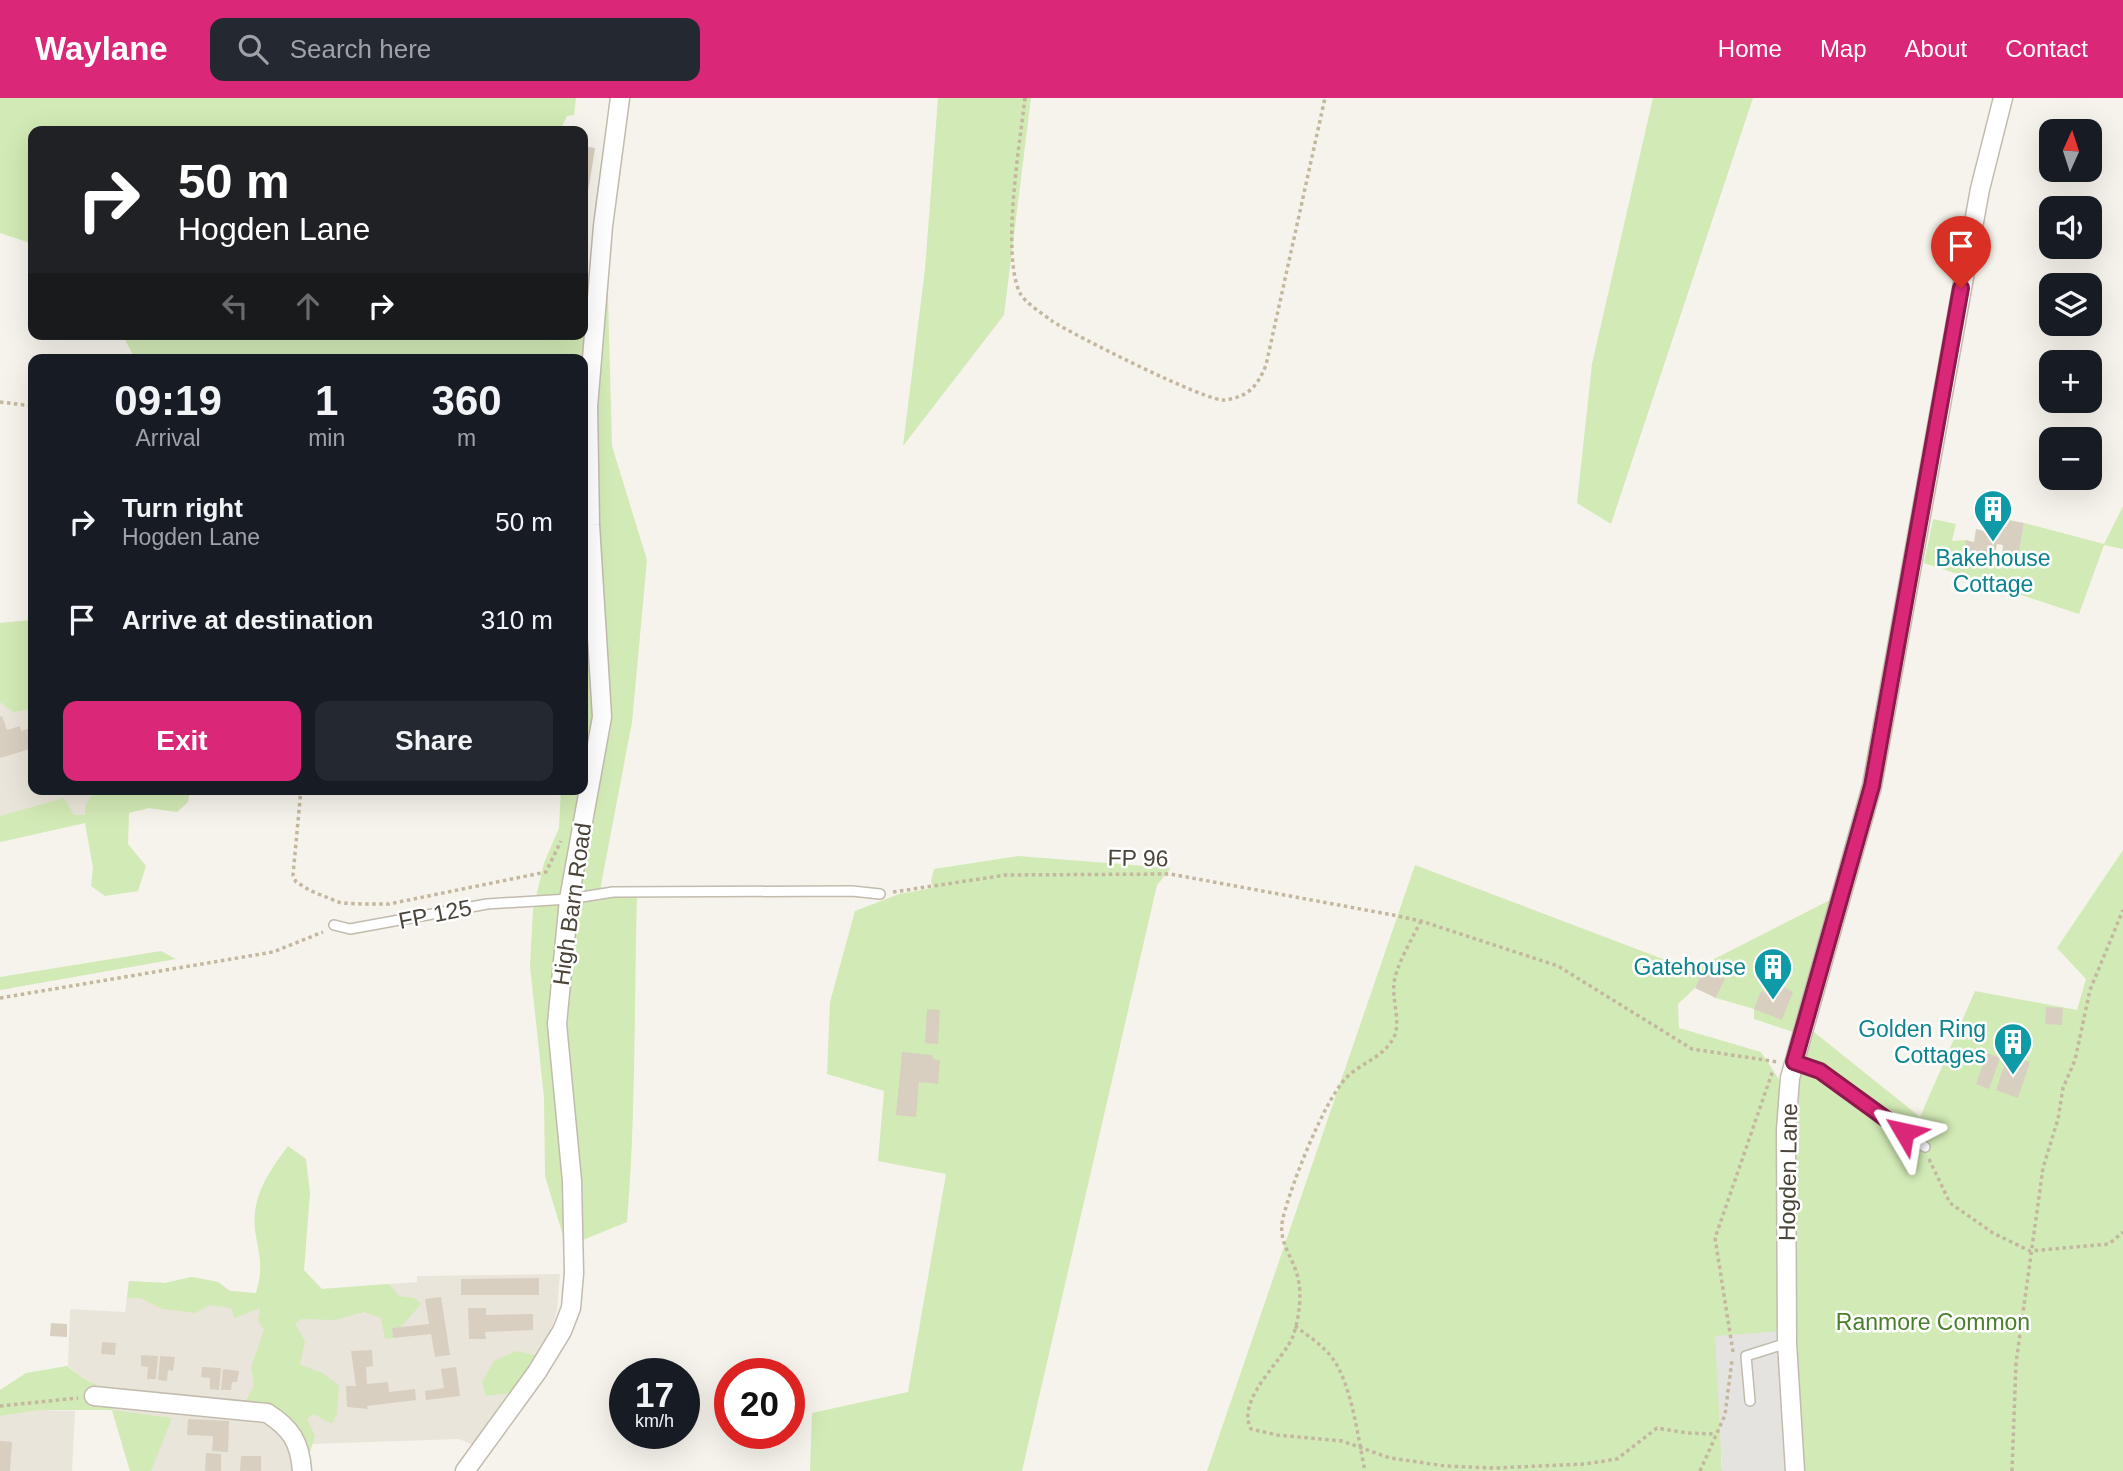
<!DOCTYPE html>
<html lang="en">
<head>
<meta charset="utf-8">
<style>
  body { margin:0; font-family:Arial,sans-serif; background:#242831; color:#f1f3f6; height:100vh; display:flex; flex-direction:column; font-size:26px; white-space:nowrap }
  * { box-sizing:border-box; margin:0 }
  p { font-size:23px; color:#9ea1a6 }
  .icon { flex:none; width:38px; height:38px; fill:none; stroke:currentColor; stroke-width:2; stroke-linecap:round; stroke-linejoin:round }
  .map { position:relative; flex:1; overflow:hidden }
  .side { position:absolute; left:28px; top:256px; width:560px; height:441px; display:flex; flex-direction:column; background:#171b24; border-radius:14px; box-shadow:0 7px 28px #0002 }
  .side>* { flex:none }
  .banner { position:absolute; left:28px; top:28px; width:560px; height:214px; border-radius:14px; box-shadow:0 7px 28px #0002; background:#202124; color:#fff; overflow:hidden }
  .needle { width:46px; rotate:3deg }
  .buttons { position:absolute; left:2039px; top:21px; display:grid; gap:14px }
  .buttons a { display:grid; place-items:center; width:63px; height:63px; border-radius:14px; background:#171b24; box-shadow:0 7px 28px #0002; font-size:35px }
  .speed { position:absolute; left:609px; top:1260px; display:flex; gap:14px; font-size:35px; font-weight:700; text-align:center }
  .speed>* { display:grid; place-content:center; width:91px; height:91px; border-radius:50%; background:#171b24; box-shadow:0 7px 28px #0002; line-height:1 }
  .speed small { font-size:18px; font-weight:400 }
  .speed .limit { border:10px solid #d22; background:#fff; color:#111 }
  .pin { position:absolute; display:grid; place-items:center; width:60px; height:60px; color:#fff; margin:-72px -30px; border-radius:50% 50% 50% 0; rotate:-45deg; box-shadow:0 0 7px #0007 }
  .pin .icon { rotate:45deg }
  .me { position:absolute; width:77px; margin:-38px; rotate:306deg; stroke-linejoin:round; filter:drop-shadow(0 0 5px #0008) }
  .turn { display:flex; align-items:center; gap:24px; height:147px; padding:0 35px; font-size:32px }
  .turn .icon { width:91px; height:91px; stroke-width:2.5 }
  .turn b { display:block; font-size:49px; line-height:60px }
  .lanes { display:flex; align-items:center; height:66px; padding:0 35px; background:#0003; justify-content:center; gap:35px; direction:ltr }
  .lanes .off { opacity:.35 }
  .eta { display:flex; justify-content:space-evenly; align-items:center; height:119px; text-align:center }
  .eta b { font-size:42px; font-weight:700; line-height:49px }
  .primary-button { display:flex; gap:14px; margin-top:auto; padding:14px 35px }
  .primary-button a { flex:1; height:80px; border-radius:14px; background:#db2777; color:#fff; font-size:28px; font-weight:700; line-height:80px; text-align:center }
  .primary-button a+a { background:#242831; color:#f1f3f6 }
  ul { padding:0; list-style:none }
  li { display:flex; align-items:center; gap:21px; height:98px; padding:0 35px }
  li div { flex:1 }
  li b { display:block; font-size:26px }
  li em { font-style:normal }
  header { display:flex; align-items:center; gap:42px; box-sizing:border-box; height:98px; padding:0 35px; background:#db2777; color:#fff }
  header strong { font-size:33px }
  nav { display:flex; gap:38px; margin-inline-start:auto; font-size:24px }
  .search { width:490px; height:63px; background:#242831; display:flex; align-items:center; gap:18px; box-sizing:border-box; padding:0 24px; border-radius:14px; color:#9ea1a6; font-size:26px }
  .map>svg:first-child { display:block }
  .residential { fill:#eae5da }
  .green { fill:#d2eab5 }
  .parking { fill:#e5e3e0 }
  .building { fill:#d8cfc1 }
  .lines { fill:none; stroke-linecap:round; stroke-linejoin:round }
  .service-casing { stroke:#c2bbae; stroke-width:12 }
  .minor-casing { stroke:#c2bbae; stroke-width:21 }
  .path { stroke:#c4b79f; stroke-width:3.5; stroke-dasharray:3.5 3.5; stroke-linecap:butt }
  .service { stroke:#fff; stroke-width:9 }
  .minor { stroke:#fff; stroke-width:18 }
  .route-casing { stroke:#8e194d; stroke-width:18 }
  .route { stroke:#db2777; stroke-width:12 }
  .labels { text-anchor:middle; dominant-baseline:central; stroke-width:5; stroke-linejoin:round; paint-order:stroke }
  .culture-label { font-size:23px; fill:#0d838f; stroke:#fff; text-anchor:end }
  .street-label { font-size:23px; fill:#4b4439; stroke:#fff }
  .park-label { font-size:23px; fill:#4a7f2a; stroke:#fff }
</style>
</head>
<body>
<header>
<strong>Waylane</strong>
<div class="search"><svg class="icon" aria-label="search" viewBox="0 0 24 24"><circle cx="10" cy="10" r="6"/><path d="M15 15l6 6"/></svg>Search here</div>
<nav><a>Home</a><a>Map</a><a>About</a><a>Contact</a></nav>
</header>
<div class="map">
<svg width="2123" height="1373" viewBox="0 0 2123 1373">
  <rect width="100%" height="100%" fill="#f6f3ec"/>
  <!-- residential -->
  <g class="residential">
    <polygon points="33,522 33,691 190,691 188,704 177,714 149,710 0,744 0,525"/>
    <polygon points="560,1176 557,1212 548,1244 473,1347 459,1341 311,1346 310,1354 305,1356 306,1373 130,1373 112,1312 111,1293 86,1282 68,1268 70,1211 125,1214 129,1183 165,1185 192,1179 218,1184 230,1193 256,1196 417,1184 417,1178"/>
    <polygon points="40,1312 75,1313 72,1373 0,1373 0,1318"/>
  </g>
  <!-- green -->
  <g class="green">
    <polygon points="0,0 576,0 574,17 567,18 560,33 33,33 33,146 0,135"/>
    <polygon points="938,0 1031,0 1004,217 903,348 925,171"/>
    <polygon points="1653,0 1753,0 1611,426 1577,405 1592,266"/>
    <path d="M 590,163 L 607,163 L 612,348 L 647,462 L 632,624 L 601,787 L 602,799 L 637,798 C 634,906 636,1016 627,1124 L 583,1142 L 564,1141 L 545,1078 L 544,999 L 530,868 L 533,812 L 544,765 L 559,730 L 561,691 L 583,691 L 583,261 L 135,261 L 122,236 L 583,236 L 583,181 L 588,183 Z"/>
    <polygon points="2123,408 2123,451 2104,447 2079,516 1924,465 1933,421 1956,426 1952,443 1966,442 1975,456 1974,464 2016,471 2024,425 2104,446"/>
    <polygon points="33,522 33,611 13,614 0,604 0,525"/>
    <polygon points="94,691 190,691 188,704 177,714 149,710 129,715 128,746 146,768 138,793 105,798 91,788 93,770 85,725 0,744 0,718 64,700 74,717 85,717 85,709"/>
    <polygon points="2123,752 2123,1373 1785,1373 1782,1234 1721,1360 1722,1373 1207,1373 1415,767 1676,866 1677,880 1830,802 1796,935 1754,921 1754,911 1716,900 1725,881 1704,872 1695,890 1678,906 1679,930 1761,954 1780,983 1814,934 1920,1019 1975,893 2077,912 2086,881 2057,850"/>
    <polygon points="1018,758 1171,770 1157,787 1022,1373 810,1373 812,1315 908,1294 946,1076 878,1063 884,993 827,976 830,904 855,813 899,796 933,790 931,783 934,771"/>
    <polygon points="161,853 176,861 0,892 0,879"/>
    <path d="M 288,1048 L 306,1061 L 310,1095 L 304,1172 L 322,1191 L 389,1186 L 399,1198 L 415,1200 L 421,1206 L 401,1229 L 392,1230 L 393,1240 L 385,1241 L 381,1220 L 364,1214 L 335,1222 L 301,1221 L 295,1226 L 305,1243 L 300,1267 L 323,1275 L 339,1288 L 337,1316 L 332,1326 L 314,1316 L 307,1321 L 315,1338 L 310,1354 L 305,1356 L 253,1310 L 247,1301 L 254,1287 L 251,1269 L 264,1232 L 258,1222 L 260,1210 L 235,1220 L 231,1210 L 210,1207 L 195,1215 L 163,1211 L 140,1200 L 127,1200 L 129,1183 L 165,1185 L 192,1179 L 218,1184 L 230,1193 L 256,1195 C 264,1167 259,1159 255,1132 C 251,1099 270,1072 288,1048 Z"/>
    <polygon points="516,1253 538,1258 511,1295 486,1298 482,1284 494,1263"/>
    <polygon points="67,1268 86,1282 111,1293 113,1312 172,1320 151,1373 130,1373 112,1312 40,1312 0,1318 0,1292 26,1275"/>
  </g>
  <!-- parking -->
  <polygon class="parking" points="1782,1233 1785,1373 1722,1373 1715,1238"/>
  <!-- building -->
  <g class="building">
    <polygon points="583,48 595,50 584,118 583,118"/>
    <polygon points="2003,421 2024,425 2018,460 2002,457 2003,447 1997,446 1993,467 1973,464 1975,456 1964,454 1966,442 1974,444 1976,431 1984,433 1985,427 2002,430"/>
    <polygon points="2,618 7,632 20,628 21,633 33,629 33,646 29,647 30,651 0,660 0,619"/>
    <polygon points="1704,871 1725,881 1716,900 1695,890"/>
    <polygon points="1773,883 1793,894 1782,922 1754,911 1761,893 1768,895"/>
    <polygon points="2046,909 2063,910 2062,927 2045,926"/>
    <polygon points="927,911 940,912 938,946 925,945"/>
    <polygon points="902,954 932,957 933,961 940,962 938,986 919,984 916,1019 896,1017"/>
    <polygon points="1987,955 2000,960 1989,991 1976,986"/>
    <polygon points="2008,956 2030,964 2018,1000 1996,992"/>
    <polygon points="539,1180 539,1197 461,1197 461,1181"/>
    <polygon points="441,1199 450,1257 435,1259 431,1236 393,1240 392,1230 429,1226 425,1201"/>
    <polygon points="468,1210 486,1210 486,1217 533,1216 533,1232 485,1234 486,1241 469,1241"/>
    <polygon points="51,1225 67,1226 67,1239 50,1238"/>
    <polygon points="102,1244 116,1245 115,1257 101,1256"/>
    <polygon points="372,1252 373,1268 366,1269 367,1286 388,1284 389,1294 415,1291 416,1302 367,1308 368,1311 347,1309 346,1288 356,1288 351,1253"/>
    <polygon points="141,1257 158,1258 156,1281 147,1281 148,1269 141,1268"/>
    <polygon points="160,1258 175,1259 173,1273 168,1272 167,1283 158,1282"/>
    <polygon points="202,1269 221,1270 219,1292 210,1291 210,1280 201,1279"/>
    <polygon points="456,1269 460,1298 426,1302 425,1293 444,1290 441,1271"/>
    <polygon points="223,1271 239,1273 237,1284 232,1284 231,1292 221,1292"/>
    <polygon points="188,1321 229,1323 228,1354 212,1353 213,1338 187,1337"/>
    <polygon points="0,1343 12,1344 10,1373 0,1373"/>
    <polygon points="206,1355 221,1356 221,1373 205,1373"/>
    <polygon points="241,1358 261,1358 261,1373 240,1373"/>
  </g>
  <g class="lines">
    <!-- service casing -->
    <g class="service-casing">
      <g id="service">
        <polyline points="334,827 350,831 487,806 569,801 613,794 852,793 880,796"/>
        <polyline points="1794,964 1820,973 1925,1049"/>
        <polyline points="1750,1303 1746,1258 1787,1245"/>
      </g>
    </g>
    <!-- minor casing -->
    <g class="minor-casing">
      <g id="minor">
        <path d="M 94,1298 L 267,1315 C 291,1330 300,1344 302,1373"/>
        <polyline points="465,1373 537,1274 562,1233 571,1210 574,1175 572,1083 557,926 569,801 602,619 590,427 588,309 603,128 620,0"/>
        <polyline points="1795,1373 1787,1245 1786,1032 1790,980 1872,688 1980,91 2003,0"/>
      </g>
    </g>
    <!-- path -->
    <g class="path">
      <path d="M 1025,0 C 1020,45 1001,156 1020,195 C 1025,205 1043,216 1052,223 C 1072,236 1208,305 1225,302 C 1249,299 1258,287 1266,267 L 1325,0"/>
      <polyline points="0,304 33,308"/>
      <polyline points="301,691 293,777 296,784 311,793 341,805 362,806 389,806 546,774 561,743"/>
      <polyline points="893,794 1006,777 1170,776 1393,817 1421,823 1558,868 1692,951 1778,964"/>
      <path d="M 1421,823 C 1413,839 1395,869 1394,886 C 1392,902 1401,925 1394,939 C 1383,960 1362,964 1346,980 C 1324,1003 1291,1087 1283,1120 C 1277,1144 1293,1158 1298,1180 C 1302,1198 1299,1221 1293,1238 C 1285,1261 1235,1301 1251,1331 L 1277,1337 L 1342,1343 L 1390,1360 L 1445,1368 L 1494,1370 L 1585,1366 L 1617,1361 L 1657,1330 L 1687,1335 L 1716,1336"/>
      <polyline points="0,900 273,854 323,834"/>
      <polyline points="1929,1061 1950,1105 1993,1135 2030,1153 2109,1146 2123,1134"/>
      <path d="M 1295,1228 C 1308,1238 1323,1247 1333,1261 C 1352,1288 1358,1340 1365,1373"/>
      <polyline points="1733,1254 1715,1140 1773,972"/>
      <polyline points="0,1308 78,1300"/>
      <polyline points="1700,1373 1725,1317 1732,1262"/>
      <polyline points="2012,1373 2016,1265 2043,1070 2058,1021 2063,990 2075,962 2090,892 2123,812"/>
    </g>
    <!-- service -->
    <use href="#service" class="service"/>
    <!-- minor -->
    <use href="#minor" class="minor"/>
  </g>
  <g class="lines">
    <!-- route casing -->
    <g class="route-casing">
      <polyline id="route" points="1904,1034 1820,973 1794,964 1872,688 1961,190"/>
    </g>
    <!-- route -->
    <use href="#route" class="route"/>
  </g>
  <!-- icons -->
  <defs>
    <g id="building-pin" transform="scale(2.0125)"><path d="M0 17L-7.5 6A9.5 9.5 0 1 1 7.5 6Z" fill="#0f9aa8" stroke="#fff"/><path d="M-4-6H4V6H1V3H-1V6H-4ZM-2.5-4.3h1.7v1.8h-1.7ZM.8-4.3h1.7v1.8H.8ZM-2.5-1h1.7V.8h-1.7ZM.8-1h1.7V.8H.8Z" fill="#fff"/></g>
  </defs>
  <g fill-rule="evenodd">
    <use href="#building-pin" x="1993" y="411"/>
    <use href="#building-pin" x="1773" y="869"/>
    <use href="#building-pin" x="2013" y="944"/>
  </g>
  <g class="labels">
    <!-- culture labels -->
    <g class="culture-label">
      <text x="1993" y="460" text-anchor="middle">Bakehouse<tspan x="1993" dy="26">Cottage</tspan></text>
      <text x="1746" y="869">Gatehouse</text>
      <text x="1986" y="931">Golden Ring<tspan x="1986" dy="26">Cottages</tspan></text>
    </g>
    <!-- street labels -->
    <g class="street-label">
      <text transform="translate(1138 760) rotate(1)">FP 96</text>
      <text transform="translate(572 806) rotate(-82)">High Barn Road</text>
      <text transform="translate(435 816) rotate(-11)">FP 125</text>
      <text transform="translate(1788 1074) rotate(-89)">Hogden Lane</text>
    </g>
    <!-- park labels -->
    <g class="park-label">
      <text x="1933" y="1224">Ranmore Common</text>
    </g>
  </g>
</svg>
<div class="buttons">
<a><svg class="needle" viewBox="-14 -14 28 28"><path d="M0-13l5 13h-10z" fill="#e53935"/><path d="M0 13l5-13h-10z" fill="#9ea1a6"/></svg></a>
<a><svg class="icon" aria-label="sound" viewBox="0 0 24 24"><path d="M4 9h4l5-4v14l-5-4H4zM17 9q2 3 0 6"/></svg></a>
<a><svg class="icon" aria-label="layers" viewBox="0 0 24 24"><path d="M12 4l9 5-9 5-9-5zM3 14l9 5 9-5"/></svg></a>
<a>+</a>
<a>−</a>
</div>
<div class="speed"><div>17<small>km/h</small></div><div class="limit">20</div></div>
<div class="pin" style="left:1961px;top:190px;background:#d93025"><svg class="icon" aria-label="arrive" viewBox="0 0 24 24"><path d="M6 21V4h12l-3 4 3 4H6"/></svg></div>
<svg class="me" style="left:1904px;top:1034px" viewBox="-20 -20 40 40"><path d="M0-17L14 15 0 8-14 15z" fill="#db2777" stroke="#fff" stroke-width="4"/></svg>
<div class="banner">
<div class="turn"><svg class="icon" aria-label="right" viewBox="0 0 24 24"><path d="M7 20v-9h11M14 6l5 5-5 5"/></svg><div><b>50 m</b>Hogden Lane</div></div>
<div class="lanes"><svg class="icon off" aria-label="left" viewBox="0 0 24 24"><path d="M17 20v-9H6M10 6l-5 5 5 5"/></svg><svg class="icon off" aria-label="ahead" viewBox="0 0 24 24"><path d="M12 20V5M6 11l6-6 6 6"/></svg><svg class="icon" aria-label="right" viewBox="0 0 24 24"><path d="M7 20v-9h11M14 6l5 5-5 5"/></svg></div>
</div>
<section class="side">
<div class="eta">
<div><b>09:19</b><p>Arrival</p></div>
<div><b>1</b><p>min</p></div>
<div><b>360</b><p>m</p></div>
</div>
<ul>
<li><svg class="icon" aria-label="right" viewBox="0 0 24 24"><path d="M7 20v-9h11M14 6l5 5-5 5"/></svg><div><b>Turn right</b><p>Hogden Lane</p></div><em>50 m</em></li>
<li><svg class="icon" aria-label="arrive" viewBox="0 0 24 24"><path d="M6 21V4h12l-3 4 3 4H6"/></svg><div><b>Arrive at destination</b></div><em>310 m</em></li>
</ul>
<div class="primary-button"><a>Exit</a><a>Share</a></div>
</section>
</div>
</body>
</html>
